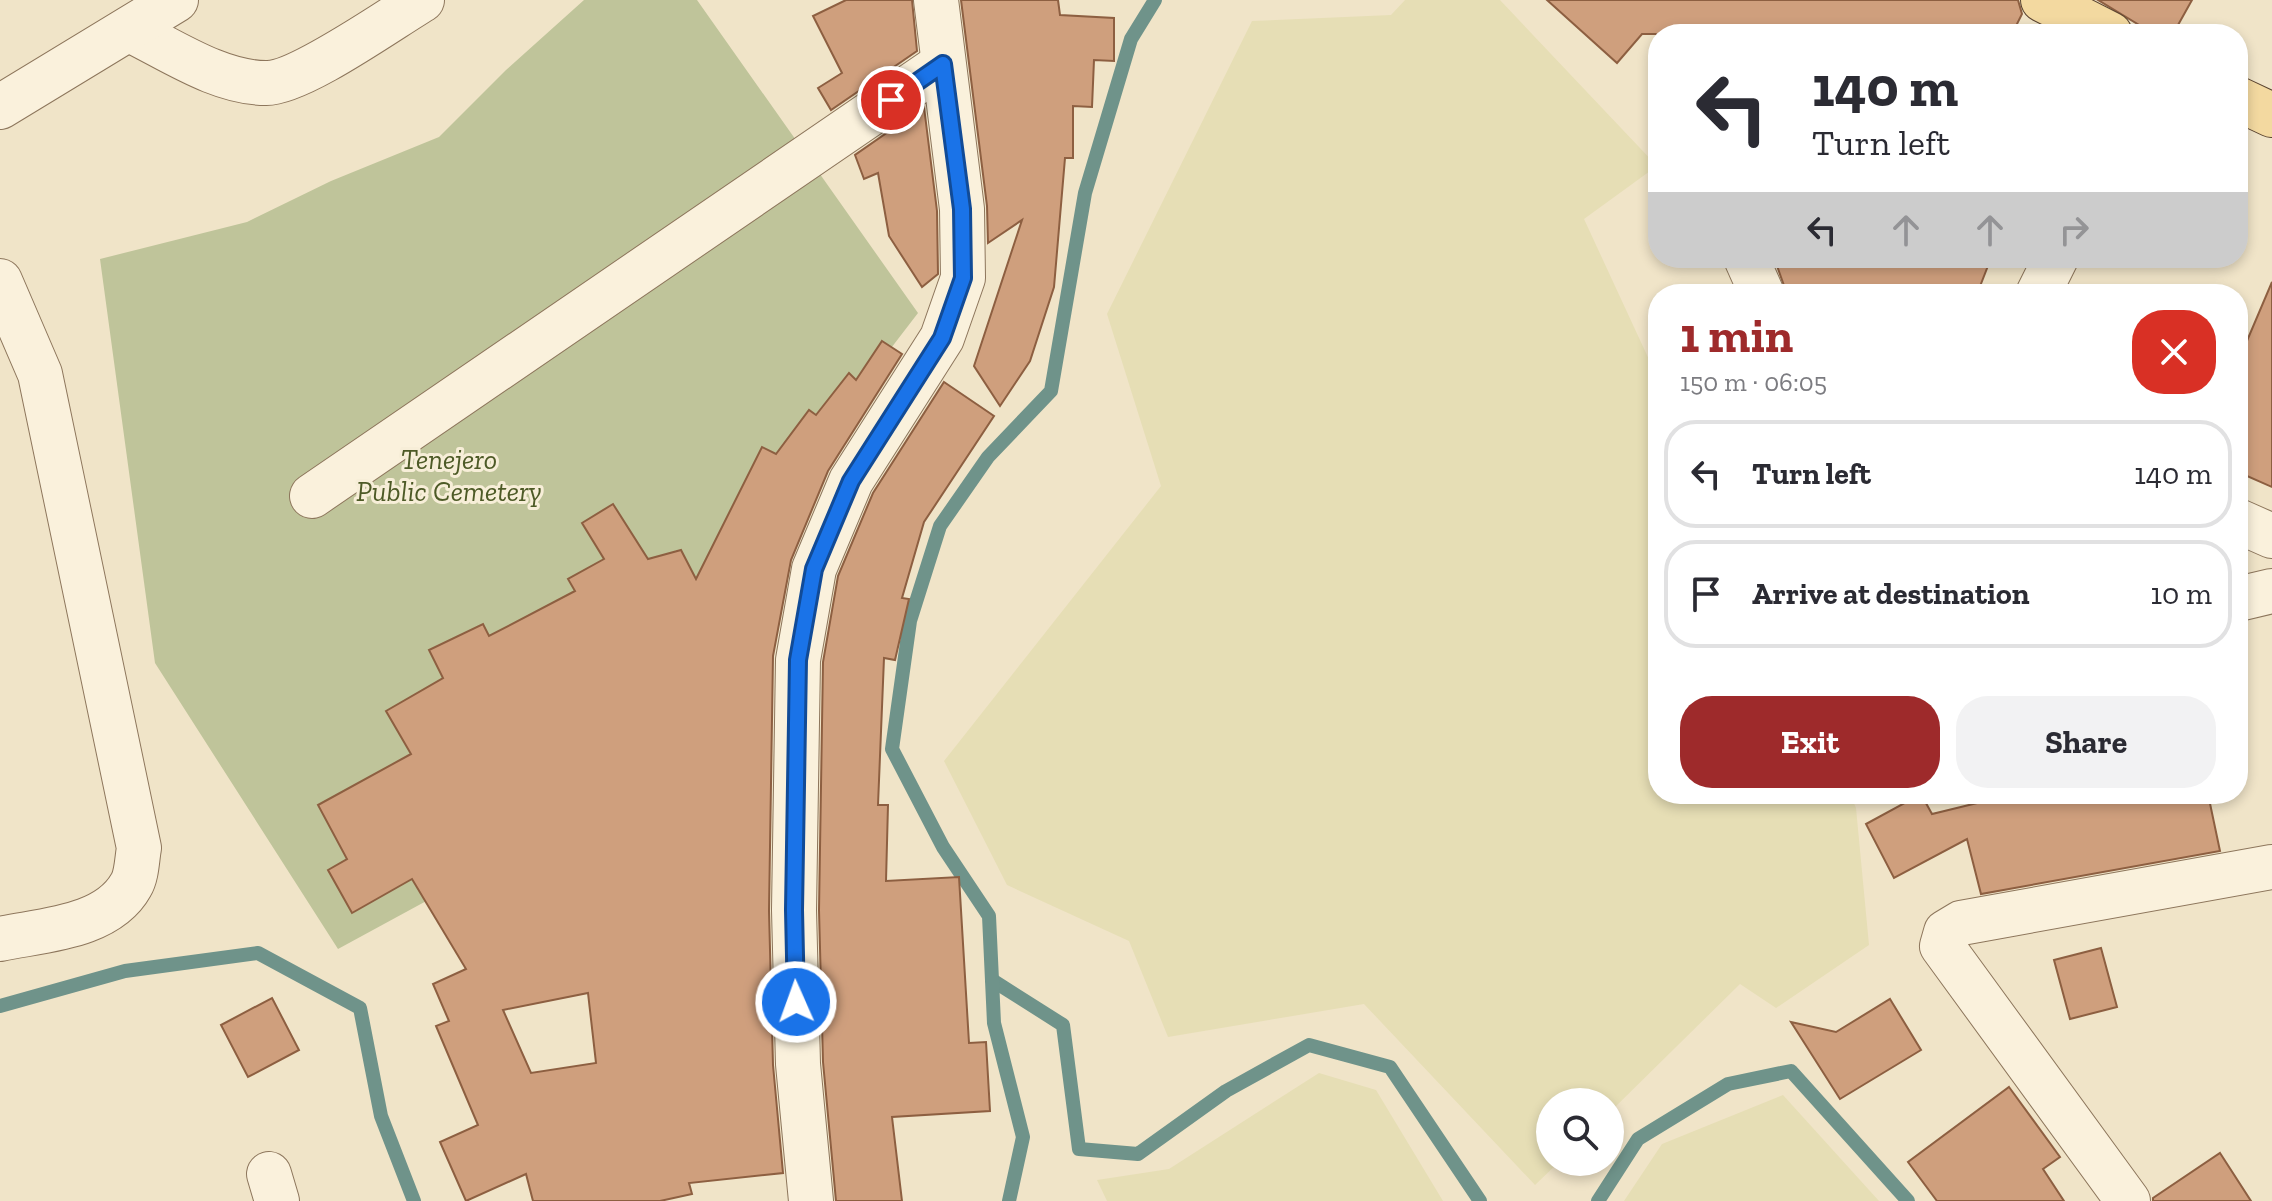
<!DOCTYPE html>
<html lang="en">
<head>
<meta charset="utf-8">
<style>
  body { margin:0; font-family:"Zilla Slab",serif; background:#f2f2f3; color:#2b2b33; height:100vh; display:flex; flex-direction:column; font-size:30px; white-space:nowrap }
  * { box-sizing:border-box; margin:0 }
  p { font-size:26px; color:#7c7c81 }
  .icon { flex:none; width:44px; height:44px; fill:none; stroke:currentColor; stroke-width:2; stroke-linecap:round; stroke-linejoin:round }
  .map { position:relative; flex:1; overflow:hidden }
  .details { position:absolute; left:1648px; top:284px; width:600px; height:520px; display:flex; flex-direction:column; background:#fff; border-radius:32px; box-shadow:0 4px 12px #0003 }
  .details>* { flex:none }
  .top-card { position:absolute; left:1648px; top:24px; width:600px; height:244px; border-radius:32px; box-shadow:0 4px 12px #0003; background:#fff; color:#2b2b33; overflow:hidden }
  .fabs { position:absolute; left:1536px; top:1088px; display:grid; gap:16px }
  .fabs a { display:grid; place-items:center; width:88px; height:88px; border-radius:50%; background:#fff; box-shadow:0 4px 12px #0003; font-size:40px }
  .pin { position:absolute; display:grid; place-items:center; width:68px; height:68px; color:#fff; margin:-34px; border:4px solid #fff; border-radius:50%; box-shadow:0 2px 8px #0007 }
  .me { position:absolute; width:88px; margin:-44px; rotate:358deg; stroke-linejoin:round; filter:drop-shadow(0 0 6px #0008) }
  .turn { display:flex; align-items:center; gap:28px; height:168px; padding:0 32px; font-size:36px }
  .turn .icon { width:104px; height:104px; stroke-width:2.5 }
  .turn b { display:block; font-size:56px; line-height:68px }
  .lanes { display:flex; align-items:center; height:76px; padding:0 32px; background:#0003; justify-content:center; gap:40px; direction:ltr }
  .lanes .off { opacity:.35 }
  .round { display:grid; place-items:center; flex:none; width:84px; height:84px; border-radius:32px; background:#f2f2f3 }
  .head { display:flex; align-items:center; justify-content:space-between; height:136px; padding:0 32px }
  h1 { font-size:48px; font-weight:700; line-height:60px; color:#9e2a2b }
  .action { display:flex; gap:16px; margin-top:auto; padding:16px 32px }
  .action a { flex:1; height:92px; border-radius:32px; background:#9e2a2b; color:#fff; font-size:32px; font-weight:700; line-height:92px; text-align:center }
  .action a+a { background:#f2f2f3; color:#2b2b33 }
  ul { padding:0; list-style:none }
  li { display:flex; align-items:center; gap:24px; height:108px; margin:0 16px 12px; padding:0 16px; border:4px solid #e1e1e2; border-radius:32px }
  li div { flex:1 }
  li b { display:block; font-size:30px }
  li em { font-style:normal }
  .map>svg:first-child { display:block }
  .farmland { fill:#e6deb5 }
  .cemetery { fill:#bfc49a }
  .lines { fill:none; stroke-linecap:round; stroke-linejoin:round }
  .stream { stroke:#6f938a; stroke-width:14 }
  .building { fill:#cf9f7d; stroke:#8d5f41; stroke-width:2; fill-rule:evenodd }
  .minor-casing { stroke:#8d765c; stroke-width:46 }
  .major-casing { stroke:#5b4430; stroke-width:46 }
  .minor { stroke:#faf1dc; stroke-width:44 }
  .major { stroke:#f3d9a0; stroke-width:44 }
  .route-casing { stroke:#114b97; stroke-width:20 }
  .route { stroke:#1a73e8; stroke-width:14 }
  .labels { text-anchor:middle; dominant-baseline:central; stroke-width:6; stroke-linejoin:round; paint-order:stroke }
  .park-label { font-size:28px; font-style:italic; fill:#4d5a26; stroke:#f7eed8 }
</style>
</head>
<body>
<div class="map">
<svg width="2272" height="1201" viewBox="0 0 2272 1201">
  <rect width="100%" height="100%" fill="#f0e4c8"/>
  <!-- farmland -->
  <g class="farmland">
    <polygon points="1405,0 1500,0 1657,166 1584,219 1658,379 1658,794 1850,794 1856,808 1869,945 1776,1008 1740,984 1610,1112 1610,1102 1550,1102 1550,1162 1559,1162 1535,1185 1364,1004 1168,1037 1129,941 1007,885 944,761 1161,486 1107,314 1252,21 1391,15"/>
    <polygon points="1319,1073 1376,1090 1443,1201 1107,1201 1097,1180 1169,1169"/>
    <polygon points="1783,1095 1879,1201 1624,1201 1662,1144"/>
  </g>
  <!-- cemetery -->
  <polygon class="cemetery" points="584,0 697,0 918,313 865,382 656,776 338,949 155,663 100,259 247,222 331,181 439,137 506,70"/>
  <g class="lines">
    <!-- stream -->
    <g class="stream">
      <polyline points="992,980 1063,1025 1079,1149 1138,1154 1226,1091 1309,1045 1390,1067 1480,1201"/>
      <polyline points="0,1006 125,971 258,953 360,1008 381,1116 414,1201"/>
      <polyline points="1009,1201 1023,1137 994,1023 989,916 943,847 892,749 910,621 940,526 988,457 1051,391 1085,193 1131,39 1155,0"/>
      <polyline points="1598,1201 1638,1139 1728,1084 1791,1071 1908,1201"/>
    </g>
  </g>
  <!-- building -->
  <g class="building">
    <polygon points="846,0 912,0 917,51 831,110 818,88 842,73 813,16"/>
    <polygon points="961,0 1058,0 1060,15 1114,18 1114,61 1094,60 1092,107 1073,106 1073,158 1065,158 1054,287 1030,361 1000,406 974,366 1022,220 988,243 987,206"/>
    <polygon points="1547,0 2018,0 2022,14 2012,34 1642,34 1617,63"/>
    <polygon points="2098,0 2192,0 2173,34 2154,34"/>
    <polygon points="924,107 937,211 938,274 922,287 889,236 878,173 864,179 855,155"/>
    <polygon points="1778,258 1991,258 1977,294 1787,294 1776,263"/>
    <polygon points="2272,282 2272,487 2238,472 2238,362"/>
    <path d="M 882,341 L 902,354 L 828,471 L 791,560 L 773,656 L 769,911 L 773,1065 L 783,1173 L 689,1183 L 692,1194 L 660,1201 L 533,1201 L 526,1174 L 466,1201 L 440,1142 L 478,1125 L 436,1026 L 449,1021 L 433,984 L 466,969 L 412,879 L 352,913 L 328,870 L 347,859 L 318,805 L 411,754 L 386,711 L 443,678 L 429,650 L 483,624 L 489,636 L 575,591 L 568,579 L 604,559 L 582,523 L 613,504 L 648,559 L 681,550 L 696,579 L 762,447 L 776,454 L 809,410 L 816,415 L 849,373 L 856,380 ZM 588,993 L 596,1063 L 531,1073 L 503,1010 Z"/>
    <polygon points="944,382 994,416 924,522 902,598 909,599 895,660 884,658 878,805 888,805 886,881 959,877 969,1043 986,1042 990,1111 892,1117 902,1201 836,1201 823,1062 819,910 823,662 838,576 873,493"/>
    <polygon points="1921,794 1932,814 2014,794 2208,794 2220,851 1981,894 1967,839 1894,878 1866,824"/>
    <polygon points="2101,948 2117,1007 2070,1019 2054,960"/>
    <polygon points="272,998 299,1050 248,1077 221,1025"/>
    <polygon points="1890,999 1921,1050 1840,1099 1791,1022 1836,1032"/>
    <polygon points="2009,1087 2060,1157 2043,1169 2064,1201 1937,1201 1908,1162"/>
    <polygon points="2220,1153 2251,1201 2153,1201 2153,1198"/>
  </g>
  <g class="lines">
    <!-- minor casing -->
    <g class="minor-casing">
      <g id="minor">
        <path d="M 130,30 C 171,50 219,83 266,83 C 299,84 390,19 422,0"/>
        <polyline points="0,107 176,0"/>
        <polyline points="1746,258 1762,294"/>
        <path d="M 0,281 L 40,374 L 139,848 C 137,858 137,875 131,885 C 107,928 42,930 0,939"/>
        <polyline points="2038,294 2056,258"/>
        <polyline points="312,496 943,64"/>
        <polyline points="2238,521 2272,536"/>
        <polyline points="2238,599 2272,591"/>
        <polyline points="269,1174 277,1201"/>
        <polyline points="811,1201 798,1064 794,910 798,660 814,569 851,481 942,338 963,278 962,209 936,0"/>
        <polyline points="2128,1201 1942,946 1946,932 1961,923 2272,867"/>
      </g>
    </g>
    <!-- major casing -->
    <g class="major-casing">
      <g id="major">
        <polyline points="2043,0 2110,34"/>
        <polyline points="2238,99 2272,115"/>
      </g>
    </g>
    <!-- minor -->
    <use href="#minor" class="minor"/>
    <!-- major -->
    <use href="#major" class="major"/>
  </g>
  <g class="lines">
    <!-- route casing -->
    <g class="route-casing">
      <polyline id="route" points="796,1002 794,910 798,660 814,569 851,481 942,338 963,278 962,209 943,64 891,100"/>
    </g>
    <!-- route -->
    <use href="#route" class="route"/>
  </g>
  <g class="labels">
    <!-- park labels -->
    <g class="park-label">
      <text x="449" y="459">Tenejero<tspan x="449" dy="32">Public Cemetery</tspan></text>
    </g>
  </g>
</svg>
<div class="fabs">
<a><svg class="icon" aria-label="search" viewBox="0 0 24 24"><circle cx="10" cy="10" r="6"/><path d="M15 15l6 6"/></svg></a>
</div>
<div class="pin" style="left:891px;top:100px;background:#d93025"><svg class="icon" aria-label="arrive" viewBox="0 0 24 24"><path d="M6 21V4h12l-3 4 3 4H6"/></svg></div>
<svg class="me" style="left:796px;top:1002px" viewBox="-20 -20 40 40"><circle r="17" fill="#1a73e8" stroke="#fff" stroke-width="3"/><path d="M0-11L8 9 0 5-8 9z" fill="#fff"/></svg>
<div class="top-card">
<div class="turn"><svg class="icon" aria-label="left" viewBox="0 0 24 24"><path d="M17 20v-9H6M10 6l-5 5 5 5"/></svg><div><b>140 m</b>Turn left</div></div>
<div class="lanes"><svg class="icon" aria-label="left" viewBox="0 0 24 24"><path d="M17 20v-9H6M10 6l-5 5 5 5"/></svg><svg class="icon off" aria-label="ahead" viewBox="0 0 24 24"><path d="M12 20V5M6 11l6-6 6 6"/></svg><svg class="icon off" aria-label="ahead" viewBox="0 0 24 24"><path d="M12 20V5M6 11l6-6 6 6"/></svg><svg class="icon off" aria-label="right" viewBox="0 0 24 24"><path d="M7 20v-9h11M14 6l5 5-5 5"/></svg></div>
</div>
<section class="details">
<div class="head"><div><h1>1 min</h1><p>150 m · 06:05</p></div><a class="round" style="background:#d93025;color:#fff"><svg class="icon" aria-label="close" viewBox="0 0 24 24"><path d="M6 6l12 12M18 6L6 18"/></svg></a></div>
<ul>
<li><svg class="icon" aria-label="left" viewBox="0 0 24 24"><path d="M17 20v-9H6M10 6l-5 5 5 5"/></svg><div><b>Turn left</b></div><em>140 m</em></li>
<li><svg class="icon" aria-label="arrive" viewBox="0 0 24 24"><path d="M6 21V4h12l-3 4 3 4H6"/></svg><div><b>Arrive at destination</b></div><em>10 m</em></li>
</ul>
<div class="action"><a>Exit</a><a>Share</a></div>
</section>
</div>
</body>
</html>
